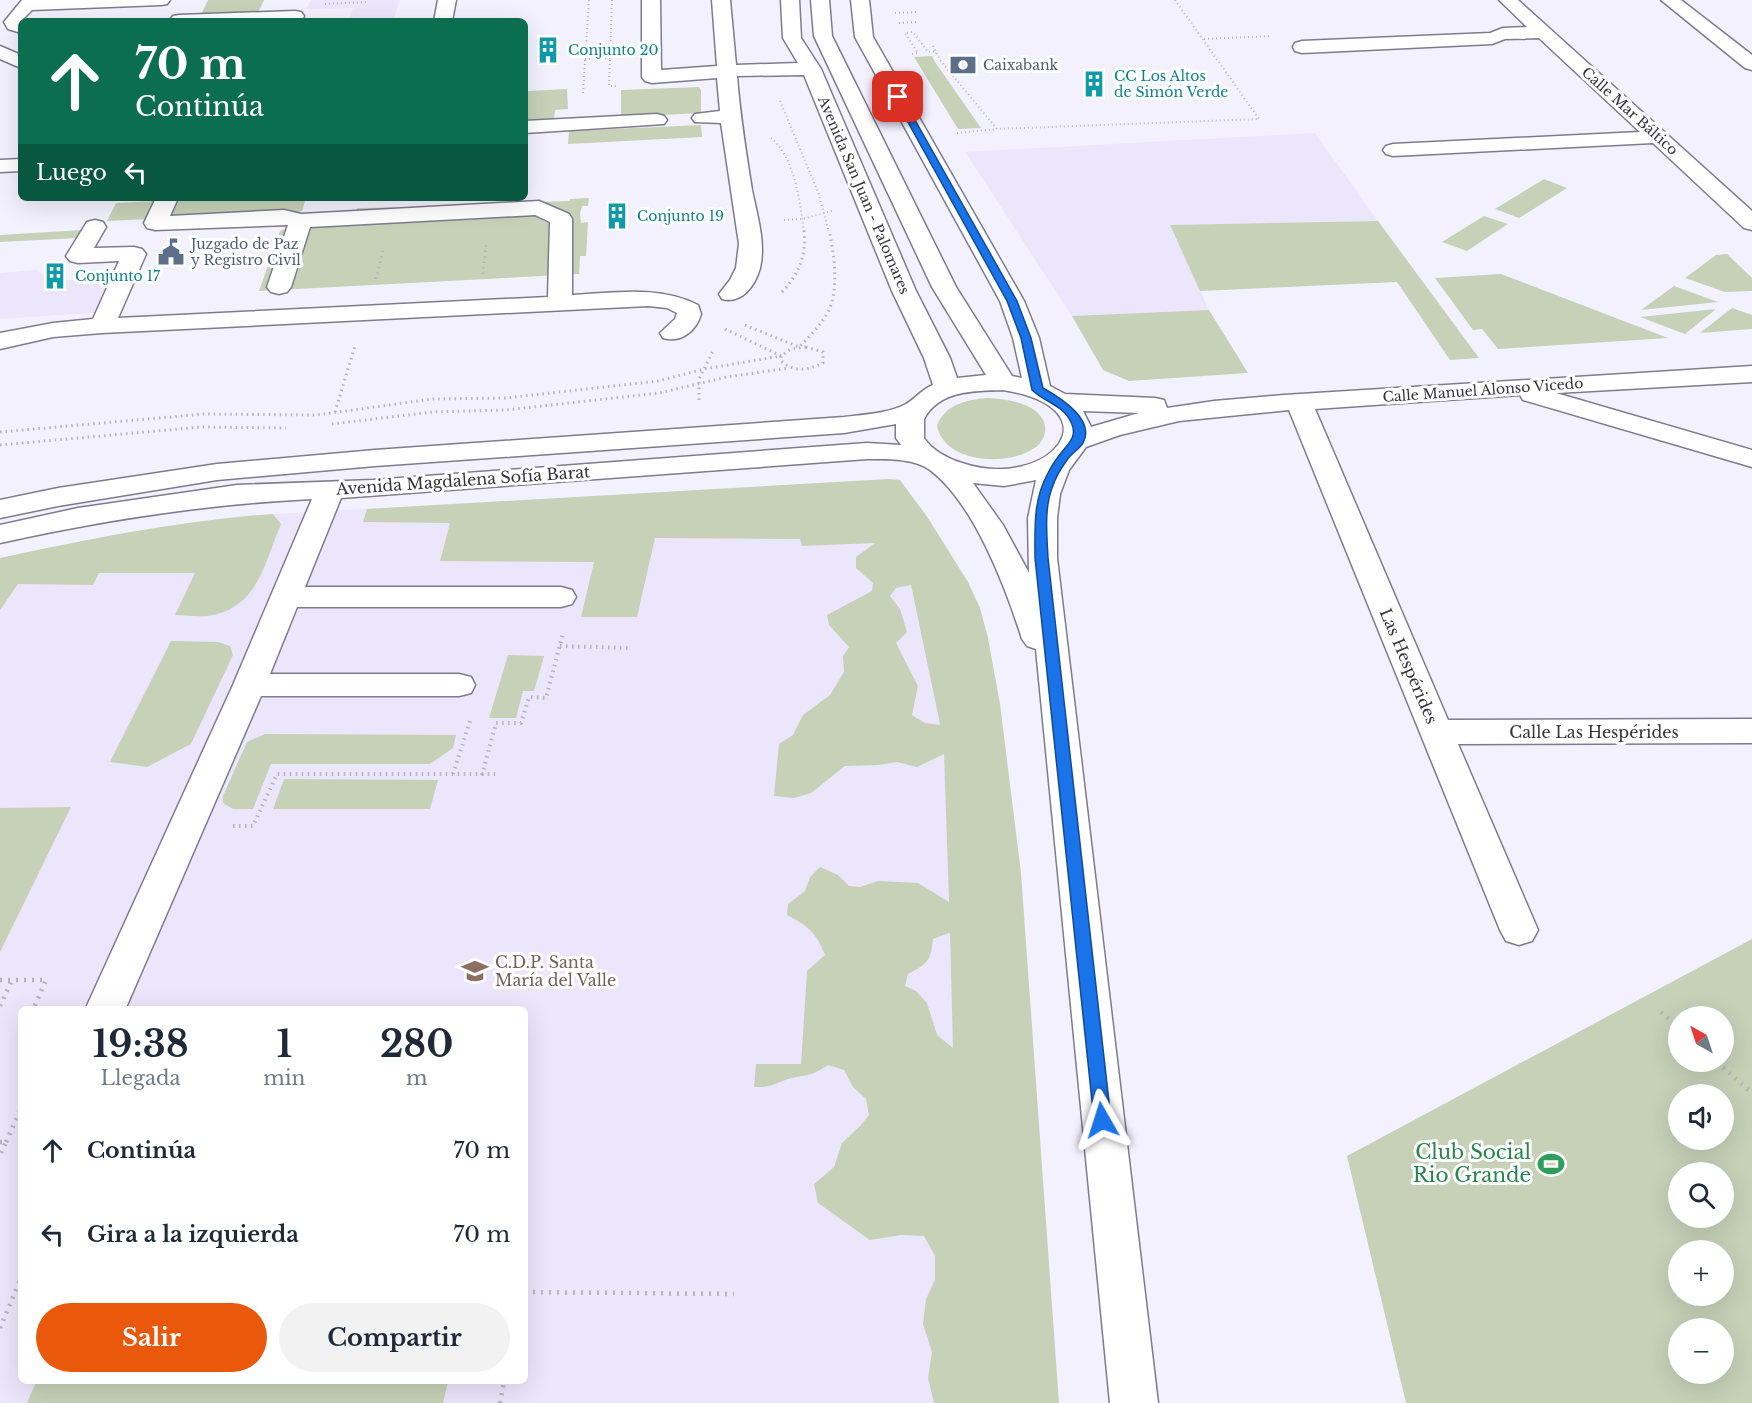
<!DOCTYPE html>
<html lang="es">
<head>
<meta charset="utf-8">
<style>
  body { margin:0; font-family:"Libre Baskerville",serif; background:#f2f2f3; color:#1f2937; height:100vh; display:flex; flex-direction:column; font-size:22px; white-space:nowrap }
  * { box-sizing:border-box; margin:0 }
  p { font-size:20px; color:#747a83 }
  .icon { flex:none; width:33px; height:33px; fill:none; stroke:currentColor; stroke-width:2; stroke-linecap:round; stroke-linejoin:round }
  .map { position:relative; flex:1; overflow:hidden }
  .drawer { position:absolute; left:18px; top:1006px; width:510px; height:378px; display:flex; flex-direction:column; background:#fff; border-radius:9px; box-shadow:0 6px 24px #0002 }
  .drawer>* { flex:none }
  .banner { position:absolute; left:18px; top:18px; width:510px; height:183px; border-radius:9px; box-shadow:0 6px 24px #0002; background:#0b6e4f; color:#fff; overflow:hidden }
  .needle { width:39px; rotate:321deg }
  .controls { position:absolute; left:1668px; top:1006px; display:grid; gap:12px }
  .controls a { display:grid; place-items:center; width:66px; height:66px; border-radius:50%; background:#fff; box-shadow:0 6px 24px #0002; font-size:30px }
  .pin { position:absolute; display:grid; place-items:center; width:51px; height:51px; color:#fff; margin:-26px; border-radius:12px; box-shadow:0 3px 9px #0006 }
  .me { position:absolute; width:66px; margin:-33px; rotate:354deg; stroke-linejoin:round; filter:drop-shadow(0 0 4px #0008) }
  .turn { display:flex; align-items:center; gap:21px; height:126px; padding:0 18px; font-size:27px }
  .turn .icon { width:78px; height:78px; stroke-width:2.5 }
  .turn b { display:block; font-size:42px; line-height:51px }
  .then { display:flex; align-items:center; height:57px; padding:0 18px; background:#0003; gap:12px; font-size:22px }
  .eta { display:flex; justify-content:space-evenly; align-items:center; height:102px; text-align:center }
  .eta b { font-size:36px; font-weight:700; line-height:42px }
  .cta { display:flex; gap:12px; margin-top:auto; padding:12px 18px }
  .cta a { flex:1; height:69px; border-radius:36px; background:#ea580c; color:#fff; font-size:24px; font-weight:700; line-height:69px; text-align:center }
  .cta a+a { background:#f2f2f3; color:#1f2937 }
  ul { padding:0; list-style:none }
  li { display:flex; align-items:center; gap:18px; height:84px; padding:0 18px }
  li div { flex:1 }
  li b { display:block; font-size:22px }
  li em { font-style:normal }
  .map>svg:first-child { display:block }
  .built { fill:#ebe6fc; fill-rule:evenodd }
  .green { fill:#c6d1b8; fill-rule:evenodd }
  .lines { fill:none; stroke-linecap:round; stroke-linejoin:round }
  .minor-casing { stroke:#7f7b8e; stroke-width:3 }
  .path-far3 { stroke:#b6b3bf; stroke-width:2; stroke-dasharray:1 3; stroke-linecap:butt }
  .path-far2 { stroke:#b6b3bf; stroke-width:3; stroke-dasharray:1.5 4; stroke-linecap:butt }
  .path-far1 { stroke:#b6b3bf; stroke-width:4; stroke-dasharray:1.5 4.5; stroke-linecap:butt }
  .path { stroke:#b6b3bf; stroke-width:4.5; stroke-dasharray:2 6; stroke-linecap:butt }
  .minor { fill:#fff; fill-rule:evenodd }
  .route { fill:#1a73e8; stroke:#114b97; stroke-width:1.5 }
  .labels { text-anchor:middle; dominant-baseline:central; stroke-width:6; stroke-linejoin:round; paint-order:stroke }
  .far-culture-label { font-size:14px; fill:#0d838f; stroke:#fff; text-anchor:start }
  .far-service-label { font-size:14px; fill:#4e5e75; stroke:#fff; text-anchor:start }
  .far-street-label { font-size:14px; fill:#35343c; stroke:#fff }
  .street-label { font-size:16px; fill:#35343c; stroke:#fff }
  .education-label { font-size:16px; fill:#785e54; stroke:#fff; text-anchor:start }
  .near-leisure-label { font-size:20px; fill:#27864d; stroke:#fff; text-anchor:end }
</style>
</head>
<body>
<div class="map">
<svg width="1752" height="1403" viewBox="0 0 1752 1403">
  <rect width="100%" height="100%" fill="#f4f1fe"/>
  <!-- built -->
  <g class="built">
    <polygon points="311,0 400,0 393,21 349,21 353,8 306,9"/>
    <polygon points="1315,133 1378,221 1170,225 1209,310 1072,316 965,152"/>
    <polygon points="37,270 55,281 124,277 108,312 0,319 0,273"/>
    <path d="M 889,479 L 944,742 L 964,1403 L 0,1403 L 0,558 L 106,537 L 239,516 ZM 21,1010 L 525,1010 L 525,1382 L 21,1382 Z"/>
  </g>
  <!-- green -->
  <g class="green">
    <polygon points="208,0 264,0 258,13 201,15"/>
    <polygon points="932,56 935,62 981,128 958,129 914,57"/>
    <polygon points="699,87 701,90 701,113 621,117 621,90"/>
    <polygon points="567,89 568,109 555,110 554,120 525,121 527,91"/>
    <polygon points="701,125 702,137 568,144 569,131"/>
    <polygon points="1544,179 1567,188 1519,218 1495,209"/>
    <polygon points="167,198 306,198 302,211 284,217 155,223"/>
    <polygon points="589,198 588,206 582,206 580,214 581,223 588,222 586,256 580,256 579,274 259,291 280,231 319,213 356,211 357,208 463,206 464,204 570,201 570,199"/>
    <polygon points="156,201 148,219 107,221 116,203"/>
    <polygon points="1484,216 1508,224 1467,251 1442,242"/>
    <polygon points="1378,221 1479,358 1450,360 1397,282 1200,291 1170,225"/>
    <polygon points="82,230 78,238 0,242 0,235"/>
    <polygon points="1727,254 1752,278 1752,291 1725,292 1685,278 1716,255"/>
    <polygon points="1501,274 1668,338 1498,349 1482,329 1473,330 1435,278"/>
    <polygon points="1674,286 1718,302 1641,310"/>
    <polygon points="1732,308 1752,315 1752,329 1700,333"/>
    <polygon points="1716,309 1685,334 1640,317"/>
    <polygon points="1209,310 1248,373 1129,381 1103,370 1072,316"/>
    <path d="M 987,398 C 1006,399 1042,403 1045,427 C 1046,435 1042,442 1036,447 C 1010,467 943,464 937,425 C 946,404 966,400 987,398 Z"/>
    <path d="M 889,479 L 900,480 L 928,518 L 968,582 L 980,608 L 988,638 L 1000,704 L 1021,873 L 1059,1403 L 934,1403 L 928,1378 L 932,1352 L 923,1324 L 926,1299 L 935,1280 L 935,1256 L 924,1236 L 901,1235 L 870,1240 L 818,1203 L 814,1184 L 834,1167 L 842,1143 L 860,1126 L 869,1115 L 866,1099 L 853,1087 L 844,1070 L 828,1065 C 811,1076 811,1074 792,1078 C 776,1082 773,1088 754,1087 L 756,1064 L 801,1064 L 807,971 L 825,955 C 816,932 808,926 787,915 L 788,904 L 805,891 L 810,877 L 820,867 L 838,875 L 849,886 L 860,887 L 878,881 L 918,883 L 949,902 L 944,754 L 917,767 L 897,762 L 878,765 L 845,766 L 811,793 L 794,798 L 774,796 L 779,744 L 793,735 L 803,715 L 830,695 L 844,672 L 843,656 L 849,647 L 829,625 L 827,615 L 872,591 L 873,583 L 856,568 L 856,557 L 875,543 L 802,546 L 800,539 L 655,538 L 637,617 L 581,617 L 594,562 L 440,561 L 450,523 L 363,522 L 367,509 ZM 911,585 L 940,724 L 940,725 L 925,723 L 912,715 L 918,686 L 896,643 L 907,632 L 900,609 L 890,596 L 896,588 ZM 949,933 L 950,934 L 953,1048 L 937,1035 L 927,1003 L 916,991 L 905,986 L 908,974 C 927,964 931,961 933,939 Z"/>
    <path d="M 273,514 L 281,524 C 264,564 258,609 207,616 C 197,617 185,615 175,615 L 195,573 L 99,573 L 93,585 L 18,584 L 0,610 L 0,558 C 89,539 182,520 273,514 Z"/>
    <polygon points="171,641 218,642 230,646 233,655 191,744 147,767 110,762"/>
    <polygon points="508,655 544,656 534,691 523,691 516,718 489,718"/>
    <polygon points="265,734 456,735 453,748 430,764 271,764 253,809 233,809 223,803 223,796 247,742"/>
    <polygon points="284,779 438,780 430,809 273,809"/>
    <polygon points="71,807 0,952 0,808"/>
    <path d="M 1752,939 L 1752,1403 L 1406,1403 L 1347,1156 ZM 1678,1017 L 1724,1017 L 1724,1062 L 1678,1062 ZM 1678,1095 L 1724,1095 L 1724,1140 L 1678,1140 ZM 1678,1173 L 1724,1173 L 1724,1218 L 1678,1218 ZM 1678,1251 L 1724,1251 L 1724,1296 L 1678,1296 ZM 1678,1329 L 1724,1329 L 1724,1374 L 1678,1374 Z"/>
    <polygon points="36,1382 448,1382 443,1403 27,1403"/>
  </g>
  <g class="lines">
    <!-- minor casing -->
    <g class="minor-casing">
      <g id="minor">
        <polygon points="22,0 170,0 167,4 161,5 32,10 21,21 21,33 8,29 4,22"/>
        <polygon points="438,0 456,0 452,21 434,21"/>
        <path d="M 642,0 L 660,0 L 661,70 L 717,66 L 712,0 L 730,0 L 736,65 L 798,63 L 783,38 L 781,0 L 799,0 L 801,38 L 821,69 L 916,291 L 950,358 L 957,378 L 986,375 L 932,287 L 814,36 L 811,0 L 829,0 L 832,36 L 956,287 L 1012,376 L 1022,378 L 1013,338 L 1000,301 L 855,37 L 851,0 L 869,0 L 873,37 L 1024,301 L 1039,338 L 1050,386 L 1065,394 L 1155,398 L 1164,400 L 1167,408 L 1214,401 L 1284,395 L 1752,366 L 1752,382 L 1556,393 L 1752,450 L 1752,467 L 1523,400 L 1520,395 L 1315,409 L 1448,720 L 1752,719 L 1752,743 L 1458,744 L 1538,930 L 1532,941 L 1519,945 L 1506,941 L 1500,930 L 1289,410 L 1179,421 L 1120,435 L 1086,447 L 1069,470 L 1060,494 L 1057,518 L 1057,558 L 1158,1403 L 1110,1403 L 1036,649 L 1027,646 L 1022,639 C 1006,588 974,503 930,470 C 914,458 886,459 867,459 L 341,498 L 305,587 L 561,587 L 572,590 L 576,597 L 572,604 L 561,607 L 297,607 L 270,674 L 459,674 L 471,677 L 475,685 L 471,693 L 459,696 L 261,696 L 125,1010 L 85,1010 L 233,685 L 312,499 C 206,504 104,520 0,543 L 0,525 L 78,508 L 237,485 L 373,480 L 867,443 L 901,445 L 896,438 L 896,424 L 844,433 L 375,466 L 217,480 L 58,506 L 0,518 L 0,500 L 58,488 L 217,464 L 375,450 L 844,417 C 861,415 891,413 906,404 C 915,399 922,389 933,385 L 924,358 L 892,291 L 804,75 L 737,76 C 740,115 746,152 752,190 C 757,215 766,243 760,268 C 755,286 742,304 722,299 L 719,294 L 730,280 L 736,268 L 739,244 L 721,123 L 695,122 L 692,118 L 695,114 L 720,111 L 717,78 L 652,83 L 645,81 L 642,77 ZM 1003,390 C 1119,409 1048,492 962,463 C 948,459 932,450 924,438 L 924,419 C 939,390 974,391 1003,390 ZM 1083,411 L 1139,413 L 1091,427 ZM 1036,480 L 1028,518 L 1029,573 L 1003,525 L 973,483 L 1004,486 Z"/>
        <polygon points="1499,0 1518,0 1752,211 1752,230 1744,228 1653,143 1393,156 1386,154 1383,150 1386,146 1393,144 1640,132 1539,38 1505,39 1492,44 1302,53 1295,51 1293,47 1295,43 1302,41 1490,33 1503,28 1527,27"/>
        <polygon points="1661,0 1681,0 1752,55 1752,70 1745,68"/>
        <polygon points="295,11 301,12 304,16 302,21 170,20 173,16 179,15"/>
        <polygon points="0,46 21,55 21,68 0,59"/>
        <polygon points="657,114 664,116 667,120 664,124 525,133 525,121"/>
        <polygon points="21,159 21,171 0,172 0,160"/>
        <path d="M 156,198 L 178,198 L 170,216 L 284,210 L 301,214 L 539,201 L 569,214 L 572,219 L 572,295 C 614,293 659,285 698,305 L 701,314 C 696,332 680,343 663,338 L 660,333 L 675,319 L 677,313 L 667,308 L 648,306 L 102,333 L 53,337 L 0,349 L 0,333 L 53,323 L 93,319 L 119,261 L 78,263 L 70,261 L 66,256 L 87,222 L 95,220 L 103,222 L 106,227 L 94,248 L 134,247 L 142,249 L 146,254 L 118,318 L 548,297 L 550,222 L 535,215 L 310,227 L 291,287 L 287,292 L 279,294 L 271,292 L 267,287 L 288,225 L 155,230 L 147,228 L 144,223 Z"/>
      </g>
    </g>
    <!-- path-far3 -->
    <g class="path-far3">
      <polyline points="612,0 609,86 618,86"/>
      <polyline points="325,4 366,2"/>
      <polyline points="895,13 916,12"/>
      <polyline points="899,23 919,22"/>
      <polyline points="1204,39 1271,36"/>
      <polyline points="933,46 940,60 997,129 1259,119 1175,0"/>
      <polyline points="912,54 918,53 905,33 913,32 928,52 935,51"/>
      <polyline points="585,59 611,58"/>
      <polyline points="583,93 589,0"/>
      <polyline points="780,101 818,192 829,232"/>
      <polyline points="957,133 997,129"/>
      <path d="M 771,138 C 795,158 800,202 804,232"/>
      <polyline points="118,198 125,198"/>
      <polyline points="784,220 802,219 832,211"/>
    </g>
    <!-- path-far2 -->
    <g class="path-far2">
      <polyline points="483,274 486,245"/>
      <polyline points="376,279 383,250"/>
      <path d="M 782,292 C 800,272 806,257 804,230"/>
      <path d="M 745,325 L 799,347 C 810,336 822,324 829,310 C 839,288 834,253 829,230"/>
      <path d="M 806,347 L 823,352 L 823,363 C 808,370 795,373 781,361 L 781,356 L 791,349 Z"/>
      <polyline points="699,400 699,379 714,349"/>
      <polyline points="335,412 355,346"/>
      <polyline points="332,424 432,412 506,410 659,393 727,377 789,368"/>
      <polyline points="0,432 204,414 317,415 433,399 506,398 658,381 704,369 781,356 725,329"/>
      <polyline points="0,445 201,427 286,428"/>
    </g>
    <!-- path-far1 -->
    <g class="path-far1">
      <polyline points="560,646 629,648"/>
      <polyline points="453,774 470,721"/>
      <polyline points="482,775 496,723 521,723 529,697 546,698 563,633"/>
      <polyline points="233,826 253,826 277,774 496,774"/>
    </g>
    <!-- path -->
    <g class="path">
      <polyline points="0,980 46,980 33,1010"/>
      <polyline points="0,1006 12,980"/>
      <polyline points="1661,1012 1678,1027"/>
      <polyline points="1717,1062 1752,1093"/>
      <polyline points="0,1142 6,1142 0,1155"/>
      <polyline points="6,1142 21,1109"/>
      <polyline points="525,1292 734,1294"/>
      <polyline points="0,1328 21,1278"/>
      <polyline points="500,1403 504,1382"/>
    </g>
    <!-- minor -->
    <use href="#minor" class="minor"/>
  </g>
  <!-- route -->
  <path class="route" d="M 898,94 L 902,97 L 1017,301 L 1031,338 L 1043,388 C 1059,397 1096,419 1083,443 C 1079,449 1071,454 1067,460 C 1061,468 1055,479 1052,488 C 1044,509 1047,536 1048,558 L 1111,1120 L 1109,1125 L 1102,1127 L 1096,1125 L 1094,1120 L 1035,558 C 1035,527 1033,500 1048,473 C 1051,467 1054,462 1058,457 C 1066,445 1079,438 1071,422 C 1062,404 1044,402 1032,390 L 1021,338 L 1007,301 L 894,97 Z"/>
  <!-- icons -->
  <defs>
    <g id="building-bare" transform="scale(2.07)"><path d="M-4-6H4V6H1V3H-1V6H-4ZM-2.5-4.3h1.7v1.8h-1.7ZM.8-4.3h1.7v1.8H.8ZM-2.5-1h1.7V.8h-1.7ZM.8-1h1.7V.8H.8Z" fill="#0f9aa8" stroke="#fff" stroke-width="2.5" paint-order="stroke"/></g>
    <g id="bank-bare" transform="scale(2.07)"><path d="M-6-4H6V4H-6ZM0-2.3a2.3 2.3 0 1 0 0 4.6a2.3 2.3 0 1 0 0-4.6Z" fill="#5c6f8a" stroke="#fff" stroke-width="2.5" paint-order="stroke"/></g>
    <g id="civic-bare" transform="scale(2.07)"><path d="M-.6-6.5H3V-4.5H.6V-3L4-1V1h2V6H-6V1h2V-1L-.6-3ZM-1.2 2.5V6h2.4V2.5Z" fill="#5c6f8a" stroke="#fff" stroke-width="2.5" paint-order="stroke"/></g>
    <g id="school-bare" transform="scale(2.07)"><path d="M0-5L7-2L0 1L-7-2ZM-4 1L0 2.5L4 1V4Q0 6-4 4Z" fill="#8d6e63" stroke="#fff" stroke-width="2.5" paint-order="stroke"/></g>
    <g id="stadium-bare" transform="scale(2.07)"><path d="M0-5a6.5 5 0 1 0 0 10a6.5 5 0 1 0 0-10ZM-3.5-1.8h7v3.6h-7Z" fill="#2e9e5b" stroke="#fff" stroke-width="2.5" paint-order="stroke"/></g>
  </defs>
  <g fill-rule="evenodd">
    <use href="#building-bare" x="548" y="50"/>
    <use href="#bank-bare" x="963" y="65"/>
    <use href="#building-bare" x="1094" y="84"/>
    <use href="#building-bare" x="617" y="216"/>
    <use href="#civic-bare" x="171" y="252"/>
    <use href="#building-bare" x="55" y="276"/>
    <use href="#school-bare" x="475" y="971"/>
    <use href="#stadium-bare" x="1551" y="1164"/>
  </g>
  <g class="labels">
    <!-- far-culture labels -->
    <g class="far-culture-label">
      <text x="568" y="50">Conjunto 20</text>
      <text x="1114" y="76">CC Los Altos<tspan x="1114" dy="16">de Simón Verde</tspan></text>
      <text x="637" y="216">Conjunto 19</text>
      <text x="75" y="276">Conjunto 17</text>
    </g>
    <!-- far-service labels -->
    <g class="far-service-label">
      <text x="983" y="65">Caixabank</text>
      <text x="191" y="244">Juzgado de Paz<tspan x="191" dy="16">y Registro Civil</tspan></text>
    </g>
    <!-- far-street labels -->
    <g class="far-street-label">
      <text transform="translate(1630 111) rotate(42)">Calle Mar Báltico</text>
      <text transform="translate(864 195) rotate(67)">Avenida San Juan - Palomares</text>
      <text transform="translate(1483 390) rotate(-4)">Calle Manuel Alonso Vicedo</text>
    </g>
    <!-- street labels -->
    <g class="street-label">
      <text transform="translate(463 480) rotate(-4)">Avenida Magdalena Sofía Barat</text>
      <text transform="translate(1409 666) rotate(67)">Las Hespérides</text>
      <text x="1594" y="732">Calle Las Hespérides</text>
    </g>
    <!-- education labels -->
    <g class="education-label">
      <text x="495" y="962">C.D.P. Santa<tspan x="495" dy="18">María del Valle</tspan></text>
    </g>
    <!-- near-leisure labels -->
    <g class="near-leisure-label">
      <text x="1531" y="1152">Club Social<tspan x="1531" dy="23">Rio Grande</tspan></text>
    </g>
  </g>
</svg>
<div class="controls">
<a><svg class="needle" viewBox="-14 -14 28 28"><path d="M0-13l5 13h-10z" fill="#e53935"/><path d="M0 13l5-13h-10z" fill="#747a83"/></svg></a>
<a><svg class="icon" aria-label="sound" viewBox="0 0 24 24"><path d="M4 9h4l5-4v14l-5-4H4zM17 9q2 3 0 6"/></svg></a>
<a><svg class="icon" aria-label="search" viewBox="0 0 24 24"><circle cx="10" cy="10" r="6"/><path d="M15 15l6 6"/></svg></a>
<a>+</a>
<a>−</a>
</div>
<div class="pin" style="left:898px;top:97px;background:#d93025"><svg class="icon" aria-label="arrive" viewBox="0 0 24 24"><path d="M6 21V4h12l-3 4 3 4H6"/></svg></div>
<svg class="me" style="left:1102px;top:1120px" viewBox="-20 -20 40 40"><path d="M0-17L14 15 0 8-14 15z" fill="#1a73e8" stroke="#fff" stroke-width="4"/></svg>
<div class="banner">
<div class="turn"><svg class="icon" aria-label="ahead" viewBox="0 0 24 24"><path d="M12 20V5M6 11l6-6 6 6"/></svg><div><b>70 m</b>Continúa</div></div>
<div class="then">Luego<svg class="icon" aria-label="left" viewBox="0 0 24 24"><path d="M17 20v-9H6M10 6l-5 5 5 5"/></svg></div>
</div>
<section class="drawer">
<div class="eta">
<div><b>19:38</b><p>Llegada</p></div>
<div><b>1</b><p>min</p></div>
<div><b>280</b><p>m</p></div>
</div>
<ul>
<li><svg class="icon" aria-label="ahead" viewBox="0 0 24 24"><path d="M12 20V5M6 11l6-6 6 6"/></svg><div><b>Continúa</b></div><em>70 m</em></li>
<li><svg class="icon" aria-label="left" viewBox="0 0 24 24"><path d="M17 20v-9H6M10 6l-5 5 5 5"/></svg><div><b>Gira a la izquierda</b></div><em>70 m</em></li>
</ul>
<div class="cta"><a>Salir</a><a>Compartir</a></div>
</section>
</div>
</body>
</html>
